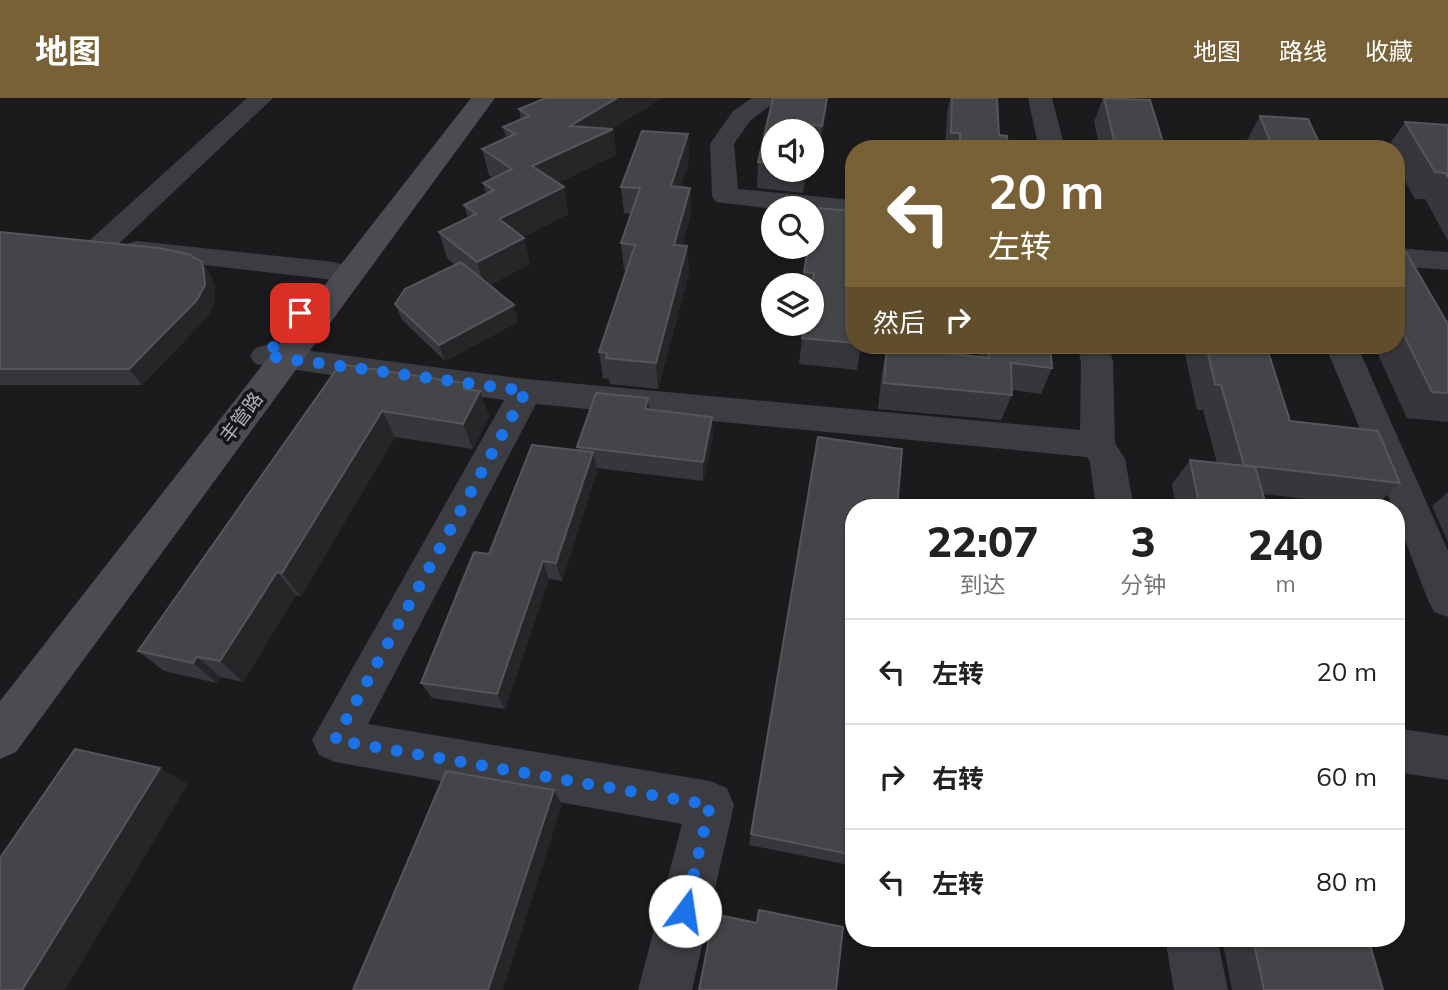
<!DOCTYPE html>
<html lang="zh">
<head>
<meta charset="utf-8">
<style>
  body { margin:0; font-family:Mulish,"Noto Sans SC",sans-serif; background:#f2f2f2; color:#222; height:100vh; display:flex; flex-direction:column; font-size:26px; white-space:nowrap }
  * { box-sizing:border-box; margin:0 }
  p { font-size:23px; color:#767676 }
  .icon { flex:none; width:38px; height:38px; fill:none; stroke:currentColor; stroke-width:2; stroke-linecap:round; stroke-linejoin:round }
  .map { position:relative; flex:1; overflow:hidden }
  .sheet { position:absolute; left:845px; top:401px; width:560px; height:448px; display:flex; flex-direction:column; background:#fff; border-radius:28px; box-shadow:0 2px 5px #0004 }
  .sheet>* { flex:none }
  .top-card { position:absolute; left:845px; top:42px; width:560px; height:214px; border-radius:28px; box-shadow:0 2px 5px #0004; background:#786136; color:#fff; overflow:hidden }
  .buttons { position:absolute; left:761px; top:21px; display:grid; gap:14px }
  .buttons a { display:grid; place-items:center; width:63px; height:63px; border-radius:50%; background:#fff; box-shadow:0 2px 5px #0004; font-size:35px }
  .pin { position:absolute; display:grid; place-items:center; width:60px; height:60px; color:#fff; margin:-30px; border-radius:14px; box-shadow:0 4px 10px #0006 }
  .me { position:absolute; width:77px; margin:-38px; rotate:14deg; stroke-linejoin:round; filter:drop-shadow(0 0 5px #0008) }
  .turn { display:flex; align-items:center; gap:24px; height:147px; padding:0 28px; font-size:32px }
  .turn .icon { width:91px; height:91px; stroke-width:2.5 }
  .turn b { display:block; font-size:49px; line-height:60px }
  .then { display:flex; align-items:center; height:66px; padding:0 28px; background:#0003; gap:14px; font-size:26px }
  .eta { display:flex; justify-content:space-evenly; align-items:center; height:119px; text-align:center }
  .eta b { font-size:42px; font-weight:800; line-height:49px }
  ul { padding:0; list-style:none }
  li { display:flex; align-items:center; gap:21px; height:105px; padding:0 28px; border-top:2px solid #e0e0e0 }
  li div { flex:1 }
  li b { display:block; font-size:26px }
  li em { font-style:normal }
  header { display:flex; align-items:center; gap:42px; box-sizing:border-box; height:98px; padding:0 35px; background:#786136; color:#fff }
  header strong { font-size:33px }
  nav { display:flex; gap:38px; margin-inline-start:auto; font-size:24px }
  .map>svg:first-child { display:block }
  .lines { fill:none; stroke-linecap:round; stroke-linejoin:round }
  .minor { fill:#3c3d42; fill-rule:evenodd }
  .secondary { fill:#4b4c52; fill-rule:evenodd }
  .wall { fill:#37373b }
  .shaded-wall { fill:#262629 }
  .building { fill:#444548; stroke:#55565a; stroke-width:2 }
  .route { stroke:#1a73e8; stroke-width:12; stroke-dasharray:0 21.6 }
  .labels { text-anchor:middle; dominant-baseline:central; stroke-width:7; stroke-linejoin:round; paint-order:stroke }
  .street-label { font-size:19px; fill:#afb3bb; stroke:#161618 }
</style>
</head>
<body>
<header>
<strong>地图</strong>
<nav><a>地图</a><a>路线</a><a>收藏</a></nav>
</header>
<div class="map">
<svg width="1448" height="892" viewBox="0 0 1448 892">
  <rect width="100%" height="100%" fill="#1b1b1d"/>
  <g class="lines">
    <!-- minor -->
    <g class="minor">
      <polygon points="247,0 273,0 110,154 100,157 90,154 86,148 90,142"/>
      <polygon points="752,0 780,0 750,23 734,46 738,91 854,102 854,118 812,114 812,110 774,111 716,104 712,98 710,46 733,13"/>
      <polygon points="1028,0 1052,0 1065,51 1039,51"/>
      <polygon points="137,143 334,164 344,167 349,173 344,179 334,182 127,158 123,152 127,146"/>
      <polygon points="1396,150 1448,154 1448,172 1396,168"/>
      <polygon points="266,247 526,281 1080,332 1081,264 1077,247 1109,247 1113,264 1115,345 1125,361 1134,410 1096,410 1090,364 1087,359 536,306 368,626 710,683 727,690 734,707 692,892 638,892 682,726 335,664 319,657 312,642 504,302 255,266 250,258 255,250"/>
      <polygon points="1325,247 1357,247 1448,453 1448,519 1434,514 1428,502 1396,419 1396,410 1393,410"/>
      <polygon points="1396,630 1448,638 1448,682 1396,674"/>
      <polygon points="1165,840 1217,840 1228,892 1174,892"/>
    </g>
    <!-- secondary -->
    <polygon class="secondary" points="471,0 495,0 16,654 0,661 0,603"/>
  </g>
  <!-- wall -->
  <g class="wall">
    <polygon points="662,0 612,31 613,31 616,57 557,85 564,89 568,116 523,139 530,166 490,187 518,224 445,263 402,222 395,206 455,167 447,160 439,134 468,120 464,107 486,96 483,85 493,80 489,77 482,51 506,40 503,29 521,22 519,11"/>
    <polygon points="773,0 828,0 819,54 812,53 812,33 774,33 774,72 807,72 803,95 757,90 758,64"/>
    <polygon points="950,0 997,0 999,37 1008,51 945,51 947,15"/>
    <polygon points="1103,0 1122,0 1165,51 1100,51 1094,24"/>
    <polygon points="1260,18 1322,51 1249,51 1246,44"/>
    <polygon points="1405,24 1448,27 1448,143 1425,101 1415,101 1396,67 1396,51 1387,50"/>
    <polygon points="688,36 689,62 681,89 690,90 691,116 682,148 687,148 689,175 658,291 610,286 609,281 603,280 599,254 626,172 624,172 621,145 631,116 624,115 621,89"/>
    <polygon points="854,113 854,247 861,247 857,272 799,266 802,240 812,187 802,187 804,174"/>
    <polygon points="0,134 202,164 212,180 215,191 215,203 208,218 142,287 0,287"/>
    <polygon points="1396,153 1446,223 1448,224 1448,324 1407,320 1374,248 1364,247 1396,247"/>
    <polygon points="979,247 1050,247 1052,270 1041,296 1012,292 1012,297 1001,322 878,311 882,274 887,248 979,259"/>
    <polygon points="1183,247 1266,247 1290,323 1400,385 1374,409 1264,396 1267,410 1176,410 1172,386 1190,362 1217,365 1203,312 1197,312"/>
    <polygon points="336,272 480,293 489,319 473,351 395,339 301,498 296,497 243,584 221,579 217,585 164,573 138,553"/>
    <polygon points="650,312 713,338 703,383 596,370 597,373 562,483 549,481 505,611 432,600 421,585 489,456 578,352 577,349"/>
    <polygon points="1448,394 1448,444 1432,408"/>
    <polygon points="854,410 854,768 749,747 751,736"/>
    <polygon points="1222,840 1368,840 1383,892 1232,892"/>
  </g>
  <!-- shaded-wall -->
  <g class="shaded-wall">
    <polygon points="617,0 662,0 608,33 613,31 616,57 538,95 532,68 570,28"/>
    <polygon points="827,0 828,0 827,13 819,54 822,28"/>
    <polygon points="688,36 689,62 673,115 671,88"/>
    <polygon points="805,72 807,72 803,95"/>
    <polygon points="564,89 568,116 505,148 499,121"/>
    <polygon points="690,90 691,116 675,173 674,147"/>
    <polygon points="524,140 530,166 485,190 477,164"/>
    <polygon points="687,148 689,175 658,291 656,265"/>
    <polygon points="202,164 212,180 215,191 215,203 208,218 142,287 129,271"/>
    <polygon points="514,207 518,224 445,263 439,247"/>
    <polygon points="464,285 472,308 480,293 489,319 473,351 463,326"/>
    <polygon points="648,300 650,320 645,311"/>
    <polygon points="382,313 395,339 301,498 282,475"/>
    <polygon points="712,319 713,338 703,383 703,364"/>
    <polygon points="593,354 597,373 562,483 556,465"/>
    <polygon points="543,463 549,481 505,611 497,596"/>
    <polygon points="277,474 296,497 243,584 220,563"/>
    <polygon points="197,559 221,579 217,585 193,565"/>
    <polygon points="160,670 188,686 65,892 22,892"/>
    <polygon points="554,692 562,707 503,892 488,892"/>
  </g>
  <!-- building -->
  <g class="building">
    <polygon points="546,0 617,0 570,28 613,31 532,68 564,89 499,121 524,140 477,164 439,134 476,116 464,107 494,92 483,85 512,71 482,51 515,36 503,29 529,18 519,11"/>
    <polygon points="773,0 827,0 822,28 813,27 812,33 774,33 774,65 758,64"/>
    <polygon points="952,0 997,0 999,37 1007,38 1008,51 960,51 960,35 951,35"/>
    <polygon points="1104,0 1150,2 1165,51 1104,51 1103,45 1115,46"/>
    <polygon points="1260,18 1308,21 1322,51 1273,51"/>
    <polygon points="1405,24 1448,27 1448,79 1445,75 1435,74"/>
    <polygon points="642,33 688,36 671,88 690,90 674,147 687,148 656,265 606,260 607,255 599,254 635,147 621,145 640,90 621,89"/>
    <polygon points="816,110 854,113 854,245 802,240 805,226 812,226 812,187 814,175 804,174 808,149 812,149 812,130"/>
    <polygon points="0,134 159,150 188,156 202,164 204,175 205,187 197,202 129,271 0,271"/>
    <polygon points="1396,153 1406,154 1446,223 1448,224 1448,295 1432,294 1396,221"/>
    <polygon points="461,164 514,207 439,247 395,206 405,191"/>
    <polygon points="988,247 1050,247 1052,270 1011,265 1012,297 884,285 887,248 989,260"/>
    <polygon points="1206,247 1266,247 1290,323 1378,333 1400,385 1244,367 1221,287 1215,286"/>
    <polygon points="346,267 464,285 464,291 480,293 463,326 382,313 282,475 277,474 220,563 197,559 193,565 138,553 336,272"/>
    <polygon points="596,295 648,300 645,311 712,319 703,364 577,349"/>
    <polygon points="818,339 902,351 897,410 854,410 854,757 751,736"/>
    <polygon points="532,347 593,354 556,465 543,463 497,596 421,585 474,454 489,456"/>
    <polygon points="1190,362 1255,369 1267,410 1200,410"/>
    <polygon points="75,651 160,670 22,892 0,892 0,760"/>
    <polygon points="446,673 554,692 488,892 353,892"/>
    <polygon points="759,812 843,829 836,892 699,892 714,816 757,825"/>
    <polygon points="1253,840 1368,840 1383,892 1264,892"/>
  </g>
  <g class="lines">
    <!-- route -->
    <polyline class="route" points="300,215 266,258 526,293 335,642 710,707 685,813"/>
  </g>
  <g class="labels">
    <!-- street labels -->
    <g class="street-label">
      <text transform="translate(241 319) rotate(-53)">丰管路</text>
    </g>
  </g>
</svg>
<div class="buttons">
<a><svg class="icon" aria-label="sound" viewBox="0 0 24 24"><path d="M4 9h4l5-4v14l-5-4H4zM17 9q2 3 0 6"/></svg></a>
<a><svg class="icon" aria-label="search" viewBox="0 0 24 24"><circle cx="10" cy="10" r="6"/><path d="M15 15l6 6"/></svg></a>
<a><svg class="icon" aria-label="layers" viewBox="0 0 24 24"><path d="M12 4l9 5-9 5-9-5zM3 14l9 5 9-5"/></svg></a>
</div>
<div class="pin" style="left:300px;top:215px;background:#d93025"><svg class="icon" aria-label="arrive" viewBox="0 0 24 24"><path d="M6 21V4h12l-3 4 3 4H6"/></svg></div>
<svg class="me" style="left:685px;top:813px" viewBox="-20 -20 40 40"><circle r="19" fill="#fff"/><path d="M0-13L10 11 0 6-10 11z" fill="#1a73e8"/></svg>
<div class="top-card">
<div class="turn"><svg class="icon" aria-label="left" viewBox="0 0 24 24"><path d="M17 20v-9H6M10 6l-5 5 5 5"/></svg><div><b>20 m</b>左转</div></div>
<div class="then">然后<svg class="icon" aria-label="right" viewBox="0 0 24 24"><path d="M7 20v-9h11M14 6l5 5-5 5"/></svg></div>
</div>
<section class="sheet">
<div class="eta">
<div><b>22:07</b><p>到达</p></div>
<div><b>3</b><p>分钟</p></div>
<div><b>240</b><p>m</p></div>
</div>
<ul>
<li><svg class="icon" aria-label="left" viewBox="0 0 24 24"><path d="M17 20v-9H6M10 6l-5 5 5 5"/></svg><div><b>左转</b></div><em>20 m</em></li>
<li><svg class="icon" aria-label="right" viewBox="0 0 24 24"><path d="M7 20v-9h11M14 6l5 5-5 5"/></svg><div><b>右转</b></div><em>60 m</em></li>
<li><svg class="icon" aria-label="left" viewBox="0 0 24 24"><path d="M17 20v-9H6M10 6l-5 5 5 5"/></svg><div><b>左转</b></div><em>80 m</em></li>
</ul>
</section>
</div>
</body>
</html>
